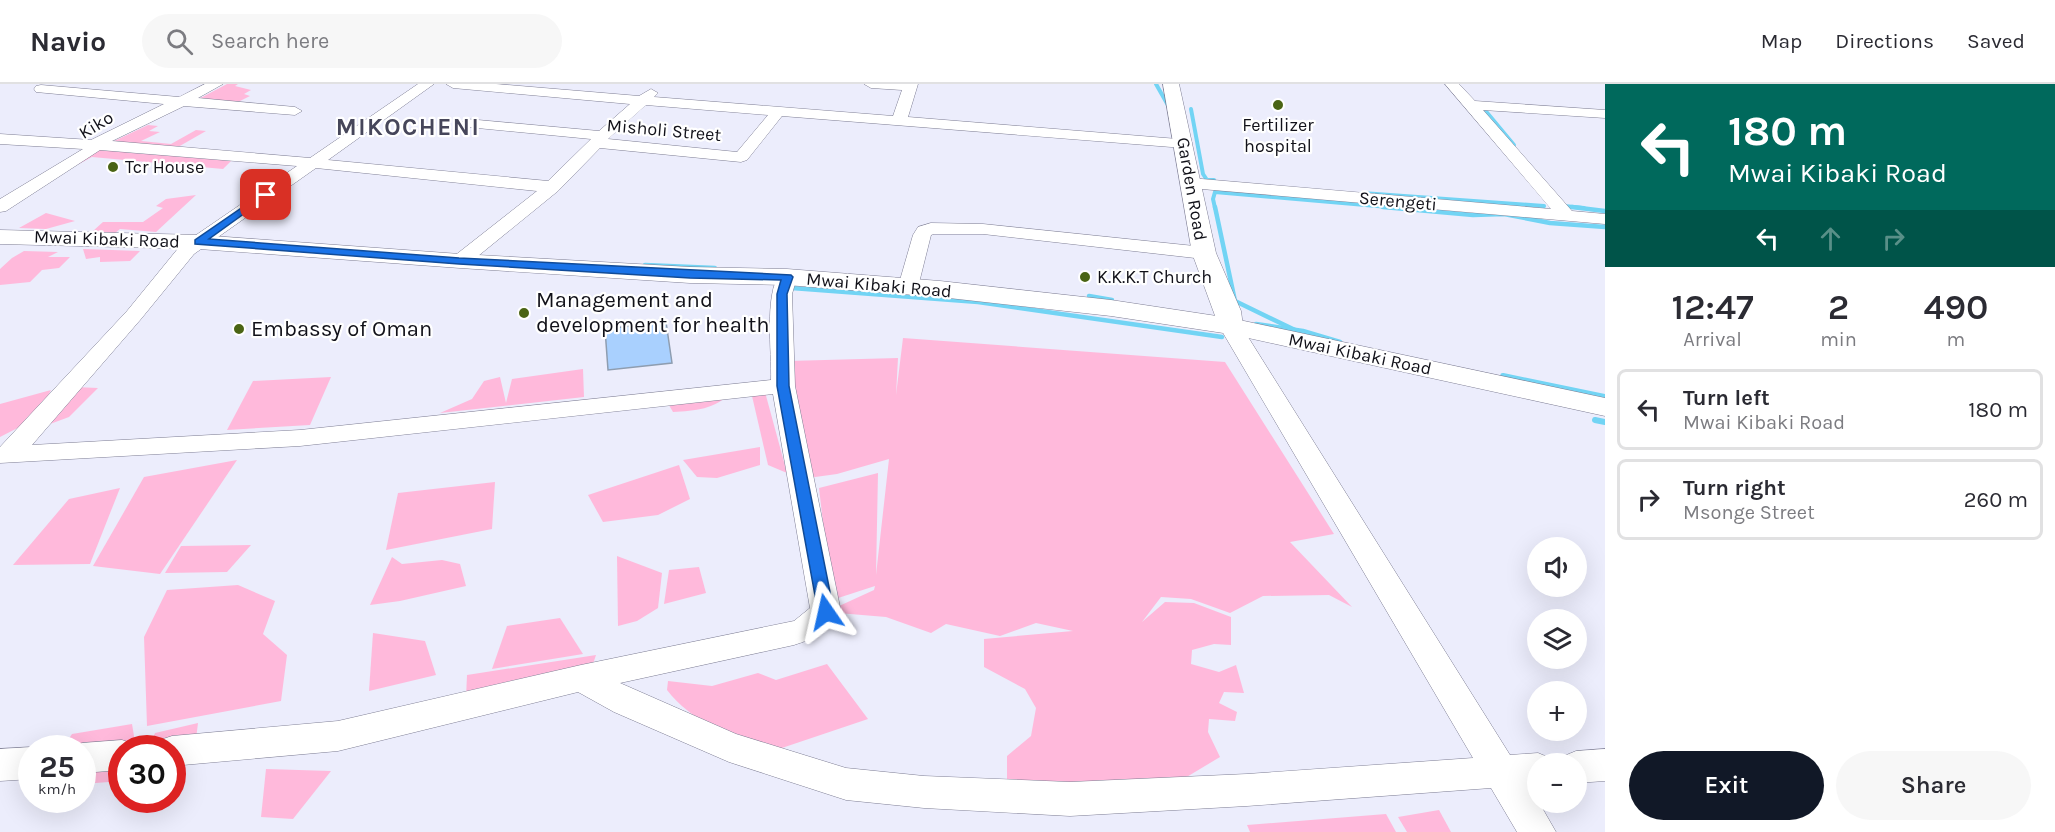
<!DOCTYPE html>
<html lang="en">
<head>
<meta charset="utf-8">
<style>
  body { margin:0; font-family:Karla,sans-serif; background:#f7f7f7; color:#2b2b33; height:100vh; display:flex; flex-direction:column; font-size:22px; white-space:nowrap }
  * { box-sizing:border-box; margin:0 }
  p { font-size:20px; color:#7c7c81 }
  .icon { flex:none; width:33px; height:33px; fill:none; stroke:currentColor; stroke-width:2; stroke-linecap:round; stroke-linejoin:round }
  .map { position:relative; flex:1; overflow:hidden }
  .side { display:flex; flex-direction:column; background:#fff; width:450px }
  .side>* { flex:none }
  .guide { background:#00695c; color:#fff; overflow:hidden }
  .fabs { position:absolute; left:1527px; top:453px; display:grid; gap:12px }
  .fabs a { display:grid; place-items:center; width:60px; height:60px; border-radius:50%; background:#fff; box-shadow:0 6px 24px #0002; font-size:30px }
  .speed { position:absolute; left:18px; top:651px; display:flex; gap:12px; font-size:30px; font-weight:700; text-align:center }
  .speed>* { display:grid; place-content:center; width:78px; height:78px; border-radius:50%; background:#fff; box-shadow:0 6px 24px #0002; line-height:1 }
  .speed small { font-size:15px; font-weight:400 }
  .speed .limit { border:9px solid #d22; background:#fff; color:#111 }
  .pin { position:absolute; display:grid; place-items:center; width:51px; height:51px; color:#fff; margin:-26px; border-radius:12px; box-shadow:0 3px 9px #0006 }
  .me { position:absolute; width:66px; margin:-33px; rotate:349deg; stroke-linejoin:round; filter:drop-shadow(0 0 4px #0008) }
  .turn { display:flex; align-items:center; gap:21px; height:126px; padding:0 24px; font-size:27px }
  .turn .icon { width:78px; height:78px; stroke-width:2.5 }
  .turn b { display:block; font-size:42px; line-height:51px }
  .lanes { display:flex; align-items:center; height:57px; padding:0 24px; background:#0003; justify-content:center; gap:30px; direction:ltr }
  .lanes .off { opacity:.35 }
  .eta { display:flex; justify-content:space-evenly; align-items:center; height:102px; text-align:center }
  .eta b { font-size:36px; font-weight:600; line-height:42px }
  .action { display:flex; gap:12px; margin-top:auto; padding:12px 24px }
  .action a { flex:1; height:69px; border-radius:36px; background:#111827; color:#fff; font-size:24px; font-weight:600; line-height:69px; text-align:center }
  .action a+a { background:#f7f7f7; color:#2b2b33 }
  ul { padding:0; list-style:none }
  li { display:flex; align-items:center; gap:18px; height:81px; margin:0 12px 9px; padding:0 12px; border:3px solid #e1e1e2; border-radius:9px }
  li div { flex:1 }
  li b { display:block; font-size:22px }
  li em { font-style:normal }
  header { display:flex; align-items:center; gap:36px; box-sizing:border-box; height:84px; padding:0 30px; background:#fff; border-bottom:2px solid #e1e1e2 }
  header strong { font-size:28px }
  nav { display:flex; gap:33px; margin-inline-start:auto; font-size:21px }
  .search { width:420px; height:54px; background:#f7f7f7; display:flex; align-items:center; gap:15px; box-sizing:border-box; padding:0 21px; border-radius:33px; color:#7c7c81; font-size:22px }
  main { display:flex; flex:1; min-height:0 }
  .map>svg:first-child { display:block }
  .green { fill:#ffb9db }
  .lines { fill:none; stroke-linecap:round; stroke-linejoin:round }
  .stream-far2 { stroke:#72d4f4; stroke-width:4 }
  .stream-far1 { stroke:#72d4f4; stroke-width:4.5 }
  .stream { stroke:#72d4f4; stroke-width:6 }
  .building { fill:#a9d0fe; stroke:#8e9db0; stroke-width:1.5 }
  .minor-casing { stroke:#7e7e94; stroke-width:1 }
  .tertiary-casing { stroke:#7e7e94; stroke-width:1 }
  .primary-casing { stroke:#7e7e94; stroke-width:1 }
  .minor { fill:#fff; fill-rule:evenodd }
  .tertiary { fill:#fff; fill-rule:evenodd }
  .primary { fill:#fff; fill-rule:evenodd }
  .route { fill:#1a73e8; stroke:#114b97; stroke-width:1.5 }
  .poi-dot { fill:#4a6414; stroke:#fff; stroke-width:2 }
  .labels { text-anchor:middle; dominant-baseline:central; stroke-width:4.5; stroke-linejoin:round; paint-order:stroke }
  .far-street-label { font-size:18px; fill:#111119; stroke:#fff }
  .far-poi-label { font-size:18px; fill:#111119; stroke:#fff; text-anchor:start }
  .poi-label { font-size:22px; fill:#111119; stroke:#fff; text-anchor:start }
  .far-district-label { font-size:24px; font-weight:bold; letter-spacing:1.5px; fill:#46465a; stroke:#fff }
</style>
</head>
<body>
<header>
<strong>Navio</strong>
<div class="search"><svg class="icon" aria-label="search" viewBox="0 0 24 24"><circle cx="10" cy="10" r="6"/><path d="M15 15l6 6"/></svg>Search here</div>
<nav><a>Map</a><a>Directions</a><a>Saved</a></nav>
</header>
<main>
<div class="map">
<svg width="1605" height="748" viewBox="0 0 1605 748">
  <rect width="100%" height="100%" fill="#ecedfc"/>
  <!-- green -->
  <g class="green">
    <polygon points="227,0 238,0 235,2 251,6 244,10 250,12 232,21 193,18"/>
    <polygon points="148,41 158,42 149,47 160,48 141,57 171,60 196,46 206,47 178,63 110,59"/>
    <polygon points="104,62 130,69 236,72 223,85 92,73 79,80 61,84"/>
    <polygon points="196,111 156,148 120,145 115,149 93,147 103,138 143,138 163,124 156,122 166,115"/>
    <polygon points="46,129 75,137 46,145 19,144"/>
    <polygon points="83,165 84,165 140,167 130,177 100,178 100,173 86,175"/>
    <polygon points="24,167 58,168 48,173 70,173 59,184 42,186 30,198 0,201 0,185 12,174"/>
    <polygon points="903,254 1225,278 1334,450 1290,458 1352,523 1329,511 1263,512 1230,529 1191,515 1161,513 1142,538 1165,518 1194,519 1231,533 1231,561 1214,560 1192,566 1191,580 1219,588 1236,581 1244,609 1224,608 1219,619 1237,628 1235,637 1209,635 1208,648 1220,673 1185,694 1007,704 1007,672 1031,652 1036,624 1025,605 984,583 984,555 1073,547 1036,539 1000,552 946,540 931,549 886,533 826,528 874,506 875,502 832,516 819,404 878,389 876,491 889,375 837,390 808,394 788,277 898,274 896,311"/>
    <polygon points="583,285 584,313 440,329 472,315 484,297 500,293 506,319 512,295"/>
    <polygon points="331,293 310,341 227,346 253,297"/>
    <polygon points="74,303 98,304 69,333 42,343"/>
    <polygon points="51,306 37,334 0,353 0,320"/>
    <polygon points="765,308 787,389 768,381 752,312"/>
    <path d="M 731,309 C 715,325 695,327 673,328 L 666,316 Z"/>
    <polygon points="760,363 760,381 717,394 697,393 683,376"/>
    <polygon points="237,376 160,490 93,482 144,393"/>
    <polygon points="679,381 690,415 658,431 603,438 588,411"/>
    <polygon points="495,398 492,445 386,466 398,409"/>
    <polygon points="120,404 90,480 13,481 69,415"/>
    <polygon points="251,461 227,488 165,489 181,462"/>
    <polygon points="617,472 662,489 658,524 637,537 618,542"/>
    <polygon points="392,473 402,480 442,476 460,480 466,502 400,517 370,521"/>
    <polygon points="699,483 706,509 664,520 669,486"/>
    <polygon points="238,501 275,517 263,550 287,571 281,617 147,642 144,553 167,506"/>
    <polygon points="560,534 583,570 492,585 507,542"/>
    <polygon points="373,549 425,557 436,591 369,607"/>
    <polygon points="596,571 591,586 466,614 467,591"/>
    <path d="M 827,580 L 868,635 L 767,669 C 731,653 692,638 667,606 L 668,597 L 712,602 L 758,589 L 776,596 Z"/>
    <polygon points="198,639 196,655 163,664 149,664 155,649"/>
    <polygon points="132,640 136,664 63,664 72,650"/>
    <polygon points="266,685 331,687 293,735 261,733"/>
    <polygon points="121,686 121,697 83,700 83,688"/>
    <polygon points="1439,726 1451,748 1407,748 1398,733"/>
    <polygon points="1386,730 1396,748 1250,748 1247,741"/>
  </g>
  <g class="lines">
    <!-- stream-far2 -->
    <g class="stream-far2">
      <polyline points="1156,0 1169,23"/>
      <polyline points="1191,25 1203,90 1207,96 1214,96"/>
      <polyline points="1484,25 1514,61"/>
      <polyline points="1362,109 1544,122"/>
      <polyline points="1564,122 1584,124"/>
      <polyline points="1215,124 1213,115 1215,108 1400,124"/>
    </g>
    <!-- stream-far1 -->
    <g class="stream-far1">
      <polyline points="1215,123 1235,217 1295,246"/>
      <polyline points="1383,123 1473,131 1504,130 1550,139 1605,143"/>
      <polyline points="1572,123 1605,127"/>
      <polyline points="645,181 715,184"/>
      <polyline points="792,204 978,218 1222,253"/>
      <polyline points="1089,212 1112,216"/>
      <polyline points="1256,240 1303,247 1340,258"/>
    </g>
    <!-- stream -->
    <g class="stream">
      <polyline points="1503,292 1605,313"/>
      <polyline points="1595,336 1605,338"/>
    </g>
  </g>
  <!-- building -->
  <polygon class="building" points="666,238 672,279 608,286 605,245"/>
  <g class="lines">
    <!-- minor casing -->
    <g class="minor-casing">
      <g id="minor">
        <path d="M 205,0 L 223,0 L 198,14 L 295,23 L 302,27 L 295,31 L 184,22 L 112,57 L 310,74 L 418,0 L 434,0 L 328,76 L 548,97 L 591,55 L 467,43 L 460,39 L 467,35 L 599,47 L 630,20 L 453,4 L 446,0 L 496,0 L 639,12 L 651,5 L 658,9 L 654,13 L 893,32 L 902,6 L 871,4 L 864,0 L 918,0 L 908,33 L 1190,56 L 1192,59 L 1184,64 L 782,32 L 747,76 L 741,78 L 600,64 L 558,107 L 467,181 L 453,181 L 450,177 L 453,173 L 537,107 L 316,84 L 194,170 L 141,235 L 32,361 L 300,346 L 771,296 C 772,268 764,211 780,189 L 794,189 L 797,193 L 792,210 L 795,302 L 841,528 C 830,548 815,554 794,561 L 620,599 L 736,650 L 846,684 L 924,692 L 1070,698 L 1247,690 L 1473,674 L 1219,242 L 1222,237 L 1230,236 L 1238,237 L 1510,671 L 1538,669 L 1550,674 L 1553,680 L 1538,680 L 1538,701 L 1529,701 L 1556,748 L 1517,748 L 1491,704 L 1247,722 L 1070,732 L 924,724 L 846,716 L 729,678 L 614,628 L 578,608 L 338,667 L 172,682 L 172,664 L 156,664 L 160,656 L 172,652 L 338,637 L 581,581 L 794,537 L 810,524 L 773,310 L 300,362 L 0,379 L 0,363 L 127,227 L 180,162 L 297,82 L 100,66 L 6,127 L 0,128 L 0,115 L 83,65 L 0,60 L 0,50 L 91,56 L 164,20 L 36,8 L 34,5 L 36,2 L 41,1 L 179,13 ZM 646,21 L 768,31 L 737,68 L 608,55 Z"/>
        <polygon points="1445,0 1459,0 1475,17 1605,26 1605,34 1483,26 1572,127 1605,130 1605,140 1190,104 1182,99 1190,94 1551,125"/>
        <polygon points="931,139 983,140 1204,163 1211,165 1214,169 1211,173 1204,175 983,150 934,150 931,151 918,203 915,207 901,207 898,203 913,151 918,143"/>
        <polygon points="122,656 134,660 136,664 122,664 122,686 82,689 82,664 69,664 82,659"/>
        <polygon points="32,663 35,664 32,664 32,695 0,697 0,665"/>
        <polygon points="1605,665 1605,697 1576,699 1576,680 1560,680 1564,672 1576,667"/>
      </g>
    </g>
    <!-- tertiary casing -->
    <g class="tertiary-casing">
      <polygon id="tertiary" points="1163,0 1179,0 1216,169 1241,227 1243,242 1239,248 1230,250 1221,248 1192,169"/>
    </g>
    <!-- primary casing -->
    <g class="primary-casing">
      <polygon id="primary" points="0,146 199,151 460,170 690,183 787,185 940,197 1111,216 1230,234 1605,314 1605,332 1230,250 1111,232 940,213 787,201 690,199 460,184 199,165 0,160"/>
    </g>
    <!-- minor -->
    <use href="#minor" class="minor"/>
    <!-- tertiary -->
    <use href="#tertiary" class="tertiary"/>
    <!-- primary -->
    <use href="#primary" class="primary"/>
  </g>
  <!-- route -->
  <polygon class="route" points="263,109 270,111 209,155 459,174 791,191 793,193 787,210 789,302 834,528 832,532 826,534 820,532 818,528 777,302 777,210 781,196 690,194 459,180 195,160 195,156"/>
  <!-- markers -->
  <g class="poi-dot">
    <circle cx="1278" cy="21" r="6"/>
    <circle cx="113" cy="83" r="6"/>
    <circle cx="1085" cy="193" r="6"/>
    <circle cx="524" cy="229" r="6"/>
    <circle cx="239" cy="245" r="6"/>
  </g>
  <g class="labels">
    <!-- far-street labels -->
    <g class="far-street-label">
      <text transform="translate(96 41) rotate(-31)">Kiko</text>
      <text transform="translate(664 46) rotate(5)">Misholi Street</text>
      <text transform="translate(1192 105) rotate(80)">Garden Road</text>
      <text transform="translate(1398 117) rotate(5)">Serengeti</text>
      <text transform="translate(107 155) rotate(2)">Mwai Kibaki Road</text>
      <text transform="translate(879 201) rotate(5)">Mwai Kibaki Road</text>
      <text transform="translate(1360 270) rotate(12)">Mwai Kibaki Road</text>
    </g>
    <!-- far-poi labels -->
    <g class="far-poi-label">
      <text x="1278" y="41" text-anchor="middle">Fertilizer<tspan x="1278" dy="21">hospital</tspan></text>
      <text x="125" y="83">Tcr House</text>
      <text x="1097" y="193">K.K.K.T Church</text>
    </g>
    <!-- poi labels -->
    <g class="poi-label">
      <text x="536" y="216">Management and<tspan x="536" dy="25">development for health</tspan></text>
      <text x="251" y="245">Embassy of Oman</text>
    </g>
    <!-- far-district labels -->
    <g class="far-district-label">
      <text x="408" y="43">MIKOCHENI</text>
    </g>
  </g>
</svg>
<div class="fabs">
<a><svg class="icon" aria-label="sound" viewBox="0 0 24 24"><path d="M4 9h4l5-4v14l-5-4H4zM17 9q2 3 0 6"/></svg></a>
<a><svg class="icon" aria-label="layers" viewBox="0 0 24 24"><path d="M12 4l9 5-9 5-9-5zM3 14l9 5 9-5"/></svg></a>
<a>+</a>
<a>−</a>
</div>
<div class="speed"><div>25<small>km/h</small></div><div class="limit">30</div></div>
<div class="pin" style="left:266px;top:111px;background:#d93025"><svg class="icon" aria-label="arrive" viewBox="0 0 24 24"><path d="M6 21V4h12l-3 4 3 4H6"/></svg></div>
<svg class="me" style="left:826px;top:528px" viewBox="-20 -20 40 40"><path d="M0-17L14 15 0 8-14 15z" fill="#1a73e8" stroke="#fff" stroke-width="4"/></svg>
</div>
<section class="side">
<div class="guide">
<div class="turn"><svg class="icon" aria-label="left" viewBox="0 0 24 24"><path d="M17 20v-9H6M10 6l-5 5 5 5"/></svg><div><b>180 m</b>Mwai Kibaki Road</div></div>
<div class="lanes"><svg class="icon" aria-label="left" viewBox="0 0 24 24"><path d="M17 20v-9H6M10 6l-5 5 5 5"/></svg><svg class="icon off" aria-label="ahead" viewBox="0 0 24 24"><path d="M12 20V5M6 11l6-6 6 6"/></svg><svg class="icon off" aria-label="right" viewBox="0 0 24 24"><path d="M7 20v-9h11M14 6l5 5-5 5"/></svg></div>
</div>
<div class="eta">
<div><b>12:47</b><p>Arrival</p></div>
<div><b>2</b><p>min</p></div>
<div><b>490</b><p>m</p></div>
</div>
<ul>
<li><svg class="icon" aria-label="left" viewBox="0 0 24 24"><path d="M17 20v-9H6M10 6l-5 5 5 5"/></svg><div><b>Turn left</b><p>Mwai Kibaki Road</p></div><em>180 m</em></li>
<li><svg class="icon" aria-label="right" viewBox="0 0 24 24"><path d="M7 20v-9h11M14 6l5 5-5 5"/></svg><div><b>Turn right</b><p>Msonge Street</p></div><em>260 m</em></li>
</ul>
<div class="action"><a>Exit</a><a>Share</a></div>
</section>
</main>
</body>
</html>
